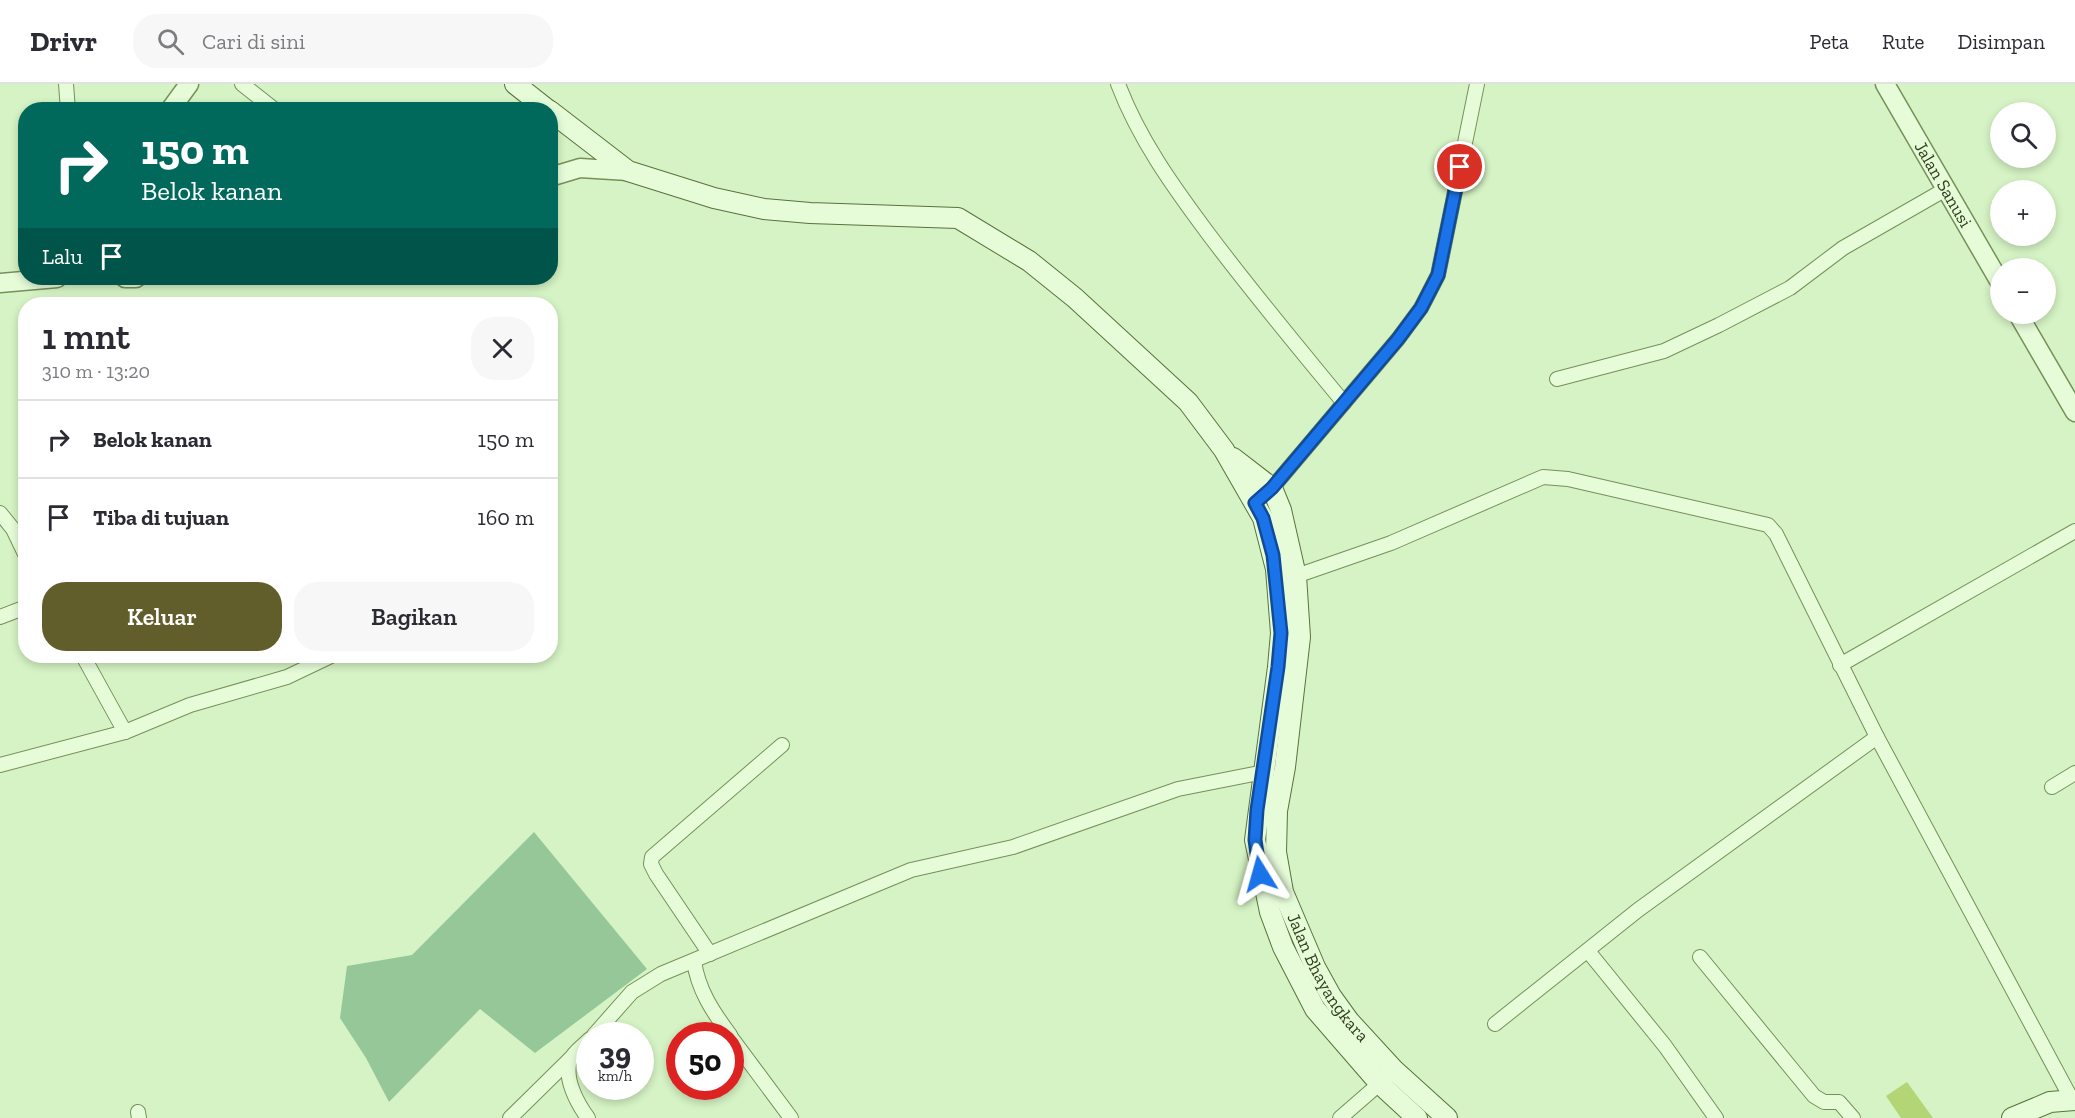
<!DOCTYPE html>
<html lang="id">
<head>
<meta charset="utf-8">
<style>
  body { margin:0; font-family:"Zilla Slab",serif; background:#f7f7f7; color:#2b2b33; height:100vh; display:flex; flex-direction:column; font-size:22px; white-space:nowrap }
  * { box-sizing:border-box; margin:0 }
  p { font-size:20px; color:#7c7c81 }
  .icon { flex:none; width:33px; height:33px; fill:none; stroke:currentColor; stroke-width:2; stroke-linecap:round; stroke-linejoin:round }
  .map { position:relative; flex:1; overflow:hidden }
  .sheet { position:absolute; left:18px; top:213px; width:540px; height:366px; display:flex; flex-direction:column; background:#fff; border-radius:24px; box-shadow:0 3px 9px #0003 }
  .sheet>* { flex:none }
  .banner { position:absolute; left:18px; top:18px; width:540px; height:183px; border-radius:24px; box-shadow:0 3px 9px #0003; background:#00695c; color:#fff; overflow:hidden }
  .controls { position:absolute; left:1990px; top:18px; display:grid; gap:12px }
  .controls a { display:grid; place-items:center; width:66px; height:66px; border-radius:50%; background:#fff; box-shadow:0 3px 9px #0003; font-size:30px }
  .speed { position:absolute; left:576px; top:938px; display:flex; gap:12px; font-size:30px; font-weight:700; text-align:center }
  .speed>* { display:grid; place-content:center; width:78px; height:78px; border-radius:50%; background:#fff; box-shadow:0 3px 9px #0003; line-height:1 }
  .speed small { font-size:15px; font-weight:400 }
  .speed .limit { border:9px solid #d22; background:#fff; color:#111 }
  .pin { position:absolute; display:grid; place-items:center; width:51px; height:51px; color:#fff; margin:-26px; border:3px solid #fff; border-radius:50%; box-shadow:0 2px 6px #0007 }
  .me { position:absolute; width:66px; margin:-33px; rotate:352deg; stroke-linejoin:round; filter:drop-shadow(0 0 4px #0008) }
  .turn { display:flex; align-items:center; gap:21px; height:126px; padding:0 24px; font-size:27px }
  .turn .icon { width:78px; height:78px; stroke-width:2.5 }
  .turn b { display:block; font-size:42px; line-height:51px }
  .then { display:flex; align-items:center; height:57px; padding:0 24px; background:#0003; gap:12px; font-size:22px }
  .round { display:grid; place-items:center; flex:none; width:63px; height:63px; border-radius:24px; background:#f7f7f7 }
  .headline { display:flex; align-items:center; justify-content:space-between; height:102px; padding:0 24px }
  h1 { font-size:36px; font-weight:600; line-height:45px }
  .action { display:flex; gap:12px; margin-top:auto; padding:12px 24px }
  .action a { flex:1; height:69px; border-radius:24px; background:#625e2b; color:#fff; font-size:24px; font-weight:600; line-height:69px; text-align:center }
  .action a+a { background:#f7f7f7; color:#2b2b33 }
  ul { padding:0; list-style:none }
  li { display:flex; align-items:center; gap:18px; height:78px; padding:0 24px; border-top:2px solid #e1e1e2 }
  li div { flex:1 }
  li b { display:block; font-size:22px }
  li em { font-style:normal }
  header { display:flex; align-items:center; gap:36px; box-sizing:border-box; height:84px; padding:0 30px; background:#fff; border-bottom:2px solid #e1e1e2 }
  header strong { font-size:28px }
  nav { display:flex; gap:33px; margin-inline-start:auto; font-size:21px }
  .search { width:420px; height:54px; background:#f7f7f7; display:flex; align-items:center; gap:15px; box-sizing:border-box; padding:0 21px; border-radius:24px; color:#7c7c81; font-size:22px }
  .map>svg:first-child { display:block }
  .cemetery { fill:#96c799 }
  .building { fill:#b4d576 }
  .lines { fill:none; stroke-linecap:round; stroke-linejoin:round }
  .minor-casing { stroke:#769058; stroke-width:16 }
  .tertiary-casing { stroke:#769058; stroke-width:21 }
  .secondary-casing { stroke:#5a723b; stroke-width:22 }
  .minor { stroke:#e6fcd9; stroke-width:14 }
  .tertiary { stroke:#e6fcd9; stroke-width:18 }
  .secondary { stroke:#e6fcd9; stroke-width:20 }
  .route-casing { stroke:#114b97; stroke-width:15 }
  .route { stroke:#1a73e8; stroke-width:10 }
  .labels { text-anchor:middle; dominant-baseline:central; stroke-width:5; stroke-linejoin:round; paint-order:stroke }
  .street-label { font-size:18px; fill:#313f1e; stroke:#e2f9d5 }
</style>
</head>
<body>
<header>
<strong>Drivr</strong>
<div class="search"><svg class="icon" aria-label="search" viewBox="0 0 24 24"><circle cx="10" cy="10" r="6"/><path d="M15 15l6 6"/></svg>Cari di sini</div>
<nav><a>Peta</a><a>Rute</a><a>Disimpan</a></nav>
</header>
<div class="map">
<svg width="2075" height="1034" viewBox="0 0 2075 1034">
  <rect width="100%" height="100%" fill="#d5f3c4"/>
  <!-- cemetery -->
  <polygon class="cemetery" points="534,748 647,885 535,969 480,925 389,1018 366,974 340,934 347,882 412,871"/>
  <!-- building -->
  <polygon class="building" points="1907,998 1933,1034 1901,1034 1886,1012"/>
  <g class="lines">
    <!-- minor casing -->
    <g class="minor-casing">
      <g id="minor">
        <polyline points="66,0 68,26"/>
        <polyline points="242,0 275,26"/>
        <path d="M 1118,0 C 1139,55 1172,101 1207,148 C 1251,207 1298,263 1344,319"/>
        <polyline points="1557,295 1664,267 1719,241 1790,204 1843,164 1946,105"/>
        <polyline points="1255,419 1272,404 1398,255 1421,224 1438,191 1477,0"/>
        <polyline points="0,429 13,445 26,472"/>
        <polyline points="1296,492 1391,459 1543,393 1568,395 1768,441 1776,450 1877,653 2072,1016"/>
        <polyline points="0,533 26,523"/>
        <polyline points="83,572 125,648"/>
        <polyline points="1840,581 2075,447"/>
        <polyline points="0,681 125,648 190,621 287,593 331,572"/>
        <polyline points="2052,703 2075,689"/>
        <polyline points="1588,867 1665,962 1716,1034"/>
        <polyline points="710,870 656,790 651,780 652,773 782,661"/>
        <polyline points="1700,873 1814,1012 1824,1018 1839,1018 1853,1034"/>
        <path d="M 694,877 C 698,906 713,928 730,951"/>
        <polyline points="1495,940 1638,826 1877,653"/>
        <polyline points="594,951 632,908 661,890 911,786 1013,763 1178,705 1264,688"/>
        <polyline points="730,952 791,1034"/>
        <polyline points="138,1028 139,1034"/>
        <polyline points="510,1034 570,975"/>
        <path d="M 588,1034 C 577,1019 564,995 570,976 C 573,969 584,961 590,955"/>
        <polyline points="1340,1034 1386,994"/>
      </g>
    </g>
    <!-- tertiary casing -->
    <g class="tertiary-casing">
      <g id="tertiary">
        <path id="s1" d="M 1885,0 L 2001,200"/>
        <polyline points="170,26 189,0"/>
        <polyline points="550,93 580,84 628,87"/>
        <polyline points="125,194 136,194"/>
        <polyline points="0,199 57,194"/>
        <polyline points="2018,230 2075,328"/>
      </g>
    </g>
    <!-- secondary casing -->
    <g class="secondary-casing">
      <g id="secondary">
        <polyline points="515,0 548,26"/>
        <polyline points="550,27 628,87 714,114 764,125 810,129 958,134 1029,177 1075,214 1188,318 1224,366 1263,434 1276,485 1281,549 1278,583 1255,756 1270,828 1283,863 1315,925 1380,1000 1417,1034"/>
        <path id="s2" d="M 1233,374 L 1272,404 L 1281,426 L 1296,492 L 1300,553 L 1285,683 L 1277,727 L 1276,768 L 1283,808 L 1315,883 L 1331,912 L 1349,937 L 1394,986 L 1447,1034"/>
        <polyline points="2012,1034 2050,1018 2075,1016"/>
      </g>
    </g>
    <!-- minor -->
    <use href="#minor" class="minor"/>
    <!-- tertiary -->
    <use href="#tertiary" class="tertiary"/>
    <!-- secondary -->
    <use href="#secondary" class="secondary"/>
  </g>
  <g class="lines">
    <!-- route casing -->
    <g class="route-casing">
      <polyline id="route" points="1260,790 1255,756 1257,726 1278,583 1281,549 1273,471 1263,434 1255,419 1272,404 1398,255 1421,224 1438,191 1460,83"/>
    </g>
    <!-- route -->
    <use href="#route" class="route"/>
  </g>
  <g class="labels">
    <!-- street labels -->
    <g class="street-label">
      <text stroke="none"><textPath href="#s1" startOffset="116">Jalan Sanusi</textPath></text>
      <text stroke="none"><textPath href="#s2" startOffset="556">Jalan Bhayangkara</textPath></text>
    </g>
  </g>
</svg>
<div class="controls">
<a><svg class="icon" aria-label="search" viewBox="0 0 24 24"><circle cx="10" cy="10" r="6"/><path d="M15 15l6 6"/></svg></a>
<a>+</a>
<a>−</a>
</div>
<div class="speed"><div>39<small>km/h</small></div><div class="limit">50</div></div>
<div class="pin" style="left:1460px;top:83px;background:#d93025"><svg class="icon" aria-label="arrive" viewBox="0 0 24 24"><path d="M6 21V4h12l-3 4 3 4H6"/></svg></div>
<svg class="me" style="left:1260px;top:790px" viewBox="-20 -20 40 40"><path d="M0-17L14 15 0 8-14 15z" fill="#1a73e8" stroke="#fff" stroke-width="4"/></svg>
<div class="banner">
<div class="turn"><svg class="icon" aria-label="right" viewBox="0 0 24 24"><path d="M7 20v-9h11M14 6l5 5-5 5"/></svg><div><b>150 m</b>Belok kanan</div></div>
<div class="then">Lalu<svg class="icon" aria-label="arrive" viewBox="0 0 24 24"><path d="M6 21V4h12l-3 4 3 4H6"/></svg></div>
</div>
<section class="sheet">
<div class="headline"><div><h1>1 mnt</h1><p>310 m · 13:20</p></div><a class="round"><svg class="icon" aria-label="close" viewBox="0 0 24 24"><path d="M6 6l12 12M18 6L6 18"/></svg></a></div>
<ul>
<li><svg class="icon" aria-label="right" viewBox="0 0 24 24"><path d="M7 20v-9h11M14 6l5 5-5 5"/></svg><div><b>Belok kanan</b></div><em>150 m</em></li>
<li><svg class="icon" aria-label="arrive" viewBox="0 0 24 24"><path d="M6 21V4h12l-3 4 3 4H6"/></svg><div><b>Tiba di tujuan</b></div><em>160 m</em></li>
</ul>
<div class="action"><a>Keluar</a><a>Bagikan</a></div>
</section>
</div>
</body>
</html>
